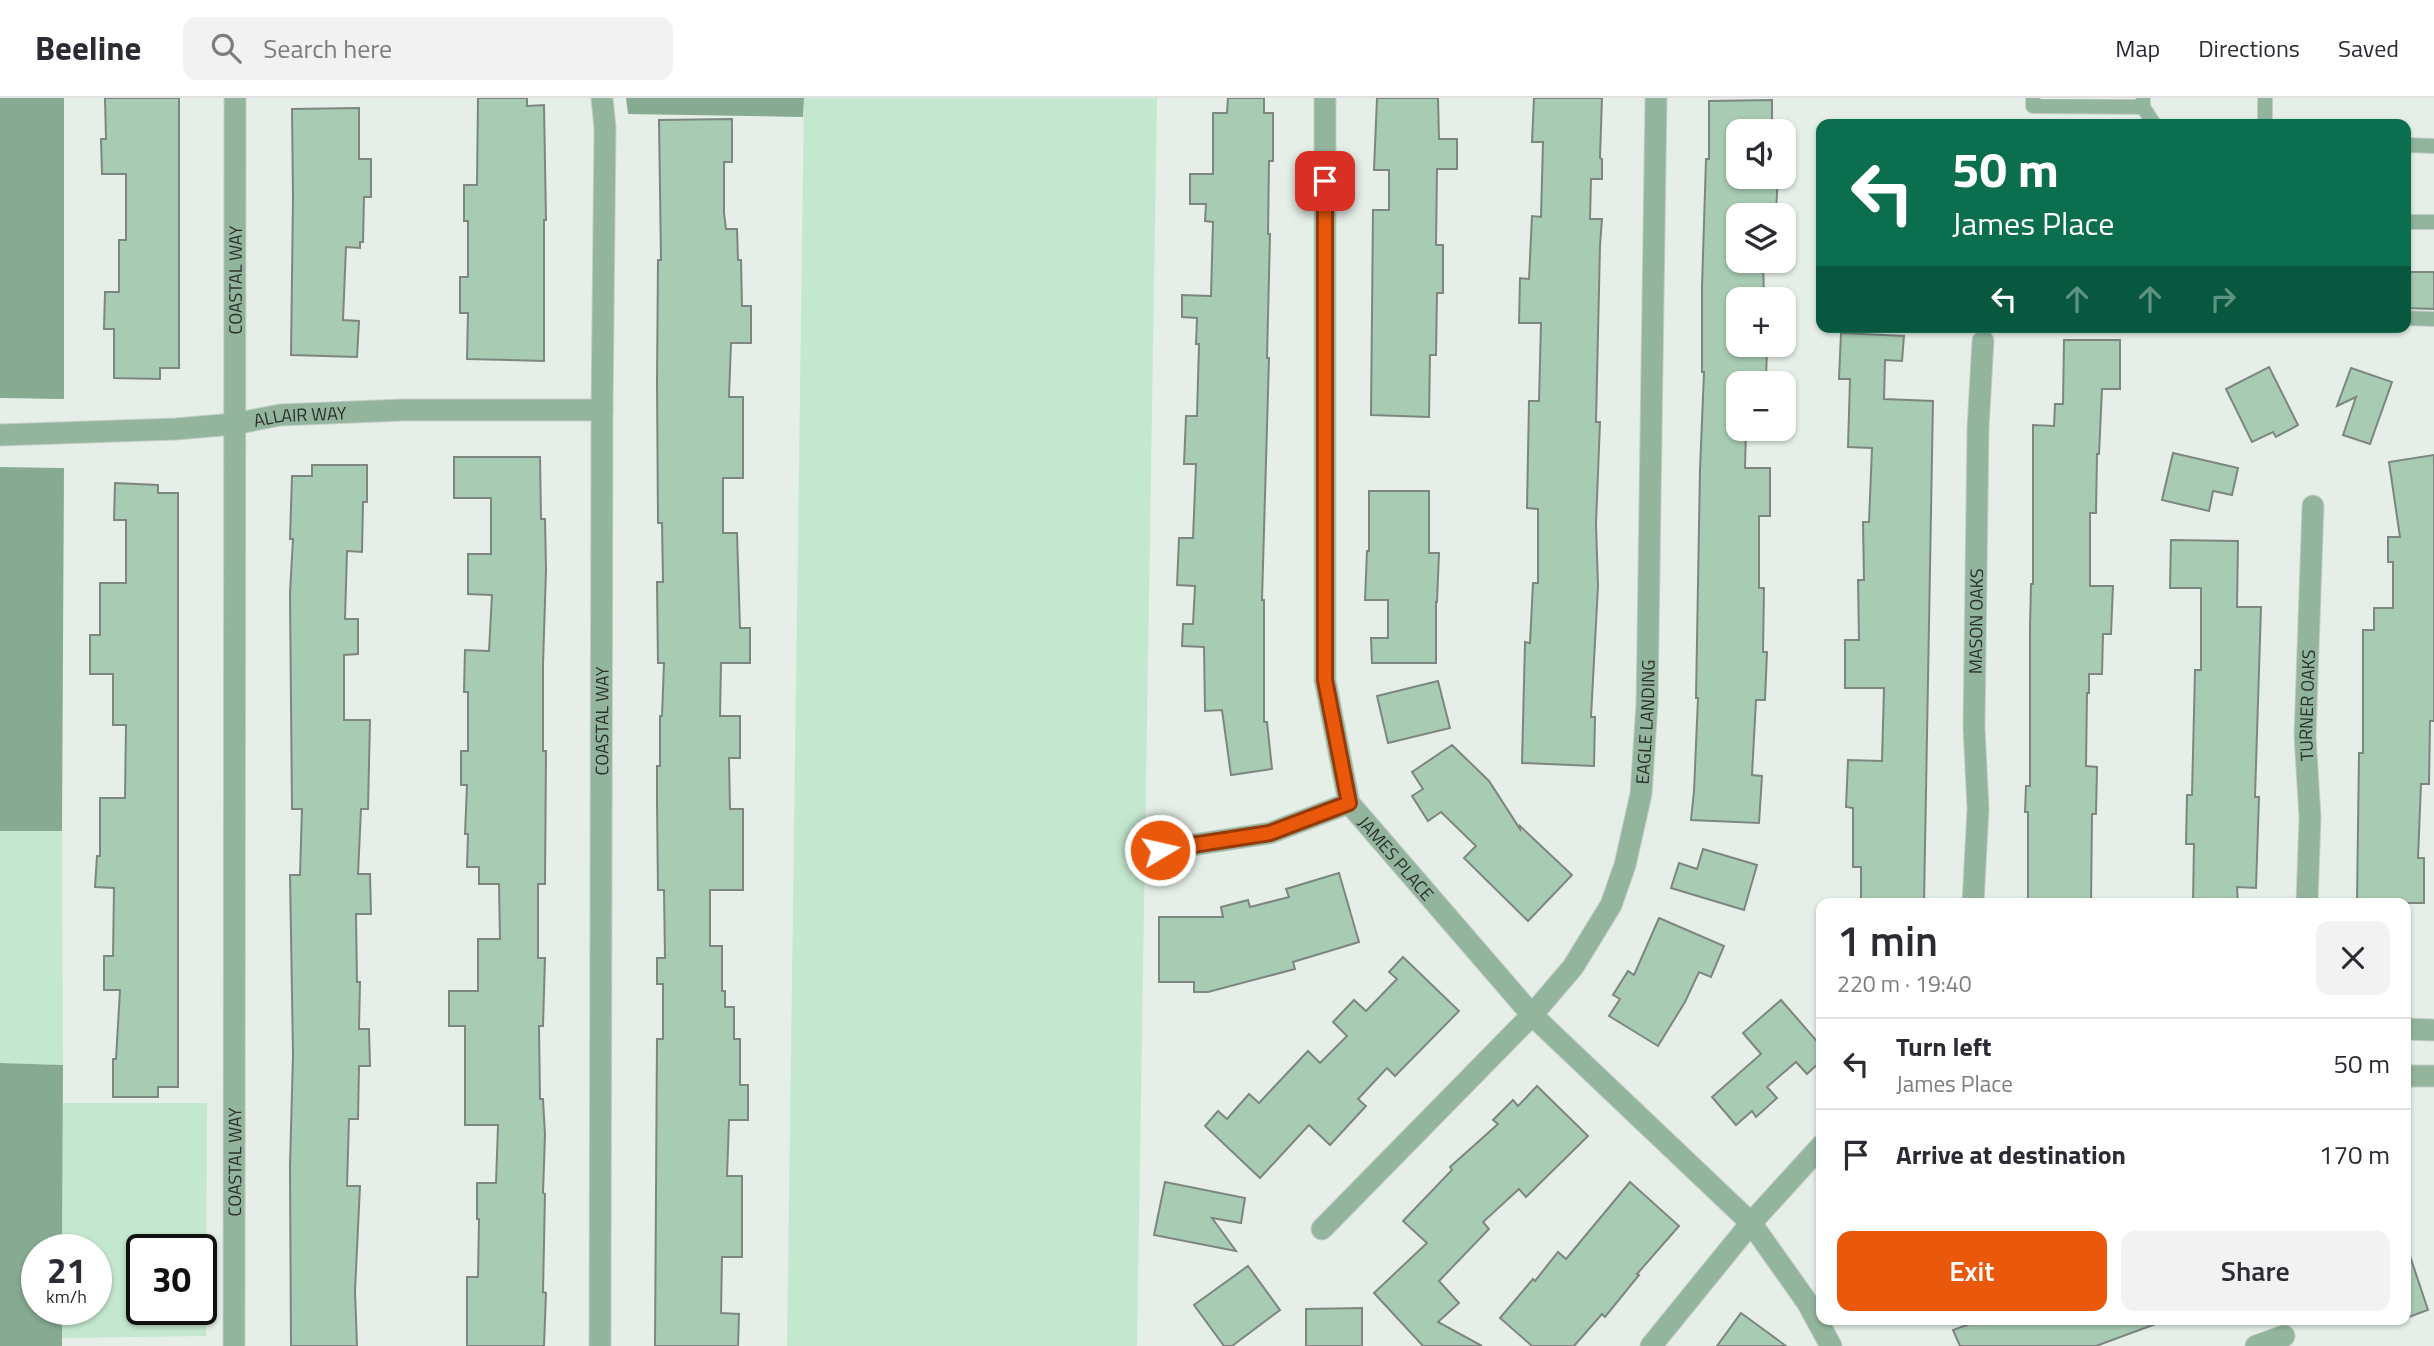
<!DOCTYPE html>
<html lang="en">
<head>
<meta charset="utf-8">
<style>
  body { margin:0; font-family:"Titillium Web",sans-serif; background:#f2f2f3; color:#2b2b33; height:100vh; display:flex; flex-direction:column; font-size:26px; white-space:nowrap }
  * { box-sizing:border-box; margin:0 }
  p { font-size:23px; color:#7c7c81 }
  .icon { flex:none; width:38px; height:38px; fill:none; stroke:currentColor; stroke-width:2; stroke-linecap:round; stroke-linejoin:round }
  .map { position:relative; flex:1; overflow:hidden }
  .details { position:absolute; left:1816px; top:800px; width:595px; height:427px; display:flex; flex-direction:column; background:#fff; border-radius:14px; box-shadow:0 2px 5px #0004 }
  .details>* { flex:none }
  .guide { position:absolute; left:1816px; top:21px; width:595px; height:214px; border-radius:14px; box-shadow:0 2px 5px #0004; background:#0b6e4f; color:#fff; overflow:hidden }
  .buttons { position:absolute; left:1726px; top:21px; display:grid; gap:14px }
  .buttons a { display:grid; place-items:center; width:70px; height:70px; border-radius:14px; background:#fff; box-shadow:0 2px 5px #0004; font-size:35px }
  .speed { position:absolute; left:21px; top:1136px; display:flex; gap:14px; font-size:35px; font-weight:700; text-align:center }
  .speed>* { display:grid; place-content:center; width:91px; height:91px; border-radius:50%; background:#fff; box-shadow:0 2px 5px #0004; line-height:1 }
  .speed small { font-size:18px; font-weight:400 }
  .speed .limit { border:4px solid #111; border-radius:10px; background:#fff; color:#111 }
  .pin { position:absolute; display:grid; place-items:center; width:60px; height:60px; color:#fff; margin:-30px; border-radius:14px; box-shadow:0 4px 10px #0006 }
  .me { position:absolute; width:77px; margin:-38px; rotate:81deg; stroke-linejoin:round; filter:drop-shadow(0 0 5px #0008) }
  .turn { display:flex; align-items:center; gap:24px; height:147px; padding:0 21px; font-size:32px }
  .turn .icon { width:91px; height:91px; stroke-width:2.5 }
  .turn b { display:block; font-size:49px; line-height:60px }
  .lanes { display:flex; align-items:center; height:66px; padding:0 21px; background:#0003; justify-content:center; gap:35px; direction:ltr }
  .lanes .off { opacity:.35 }
  .round { display:grid; place-items:center; flex:none; width:74px; height:74px; border-radius:14px; background:#f2f2f3 }
  .overview { display:flex; align-items:center; justify-content:space-between; height:119px; padding:0 21px }
  h1 { font-size:42px; font-weight:600; line-height:52px }
  .primary-button { display:flex; gap:14px; margin-top:auto; padding:14px 21px }
  .primary-button a { flex:1; height:80px; border-radius:14px; background:#ea580c; color:#fff; font-size:28px; font-weight:600; line-height:80px; text-align:center }
  .primary-button a+a { background:#f2f2f3; color:#2b2b33 }
  ul { padding:0; list-style:none }
  li { display:flex; align-items:center; gap:21px; height:91px; padding:0 21px; border-top:2px solid #e1e1e2 }
  li div { flex:1 }
  li b { display:block; font-size:26px }
  li em { font-style:normal }
  header { display:flex; align-items:center; gap:42px; box-sizing:border-box; height:98px; padding:0 35px; background:#fff; border-bottom:2px solid #e1e1e2 }
  header strong { font-size:33px }
  nav { display:flex; gap:38px; margin-inline-start:auto; font-size:24px }
  .search { width:490px; height:63px; background:#f2f2f3; display:flex; align-items:center; gap:18px; box-sizing:border-box; padding:0 24px; border-radius:14px; color:#7c7c81; font-size:26px }
  .map>svg:first-child { display:block }
  .green { fill:#c4e7cf; fill-rule:evenodd }
  .water { fill:#87aa93 }
  .building { fill:#a8cbb3; stroke:#7d8680; stroke-width:2 }
  .lines { fill:none; stroke-linecap:round; stroke-linejoin:round }
  .service-casing { stroke:#c4ccc6; stroke-width:16 }
  .minor-casing { stroke:#c4ccc6; stroke-width:23 }
  .service { stroke:#93b59e; stroke-width:14 }
  .minor { stroke:#93b59e; stroke-width:21 }
  .route-casing { stroke:#983908; stroke-width:18 }
  .route { stroke:#ea580c; stroke-width:12 }
  .labels { text-anchor:middle; dominant-baseline:central; stroke-width:5; stroke-linejoin:round; paint-order:stroke }
  .street-label { font-size:18px; fill:#2b2f2c; stroke:#fff }
</style>
</head>
<body>
<header>
<strong>Beeline</strong>
<div class="search"><svg class="icon" aria-label="search" viewBox="0 0 24 24"><circle cx="10" cy="10" r="6"/><path d="M15 15l6 6"/></svg>Search here</div>
<nav><a>Map</a><a>Directions</a><a>Saved</a></nav>
</header>
<div class="map">
<svg width="2434" height="1248" viewBox="0 0 2434 1248">
  <rect width="100%" height="100%" fill="#e5efe8"/>
  <!-- green -->
  <g class="green">
    <polygon points="804,0 1157,0 1137,1248 787,1248"/>
    <polygon points="0,733 62,733 63,967 0,965"/>
    <path d="M 63,1005 L 207,1005 L 206,1238 L 62,1240 L 62,1211 L 96,1211 L 96,1152 L 62,1151 ZM 142,1152 L 201,1152 L 201,1211 L 142,1211 Z"/>
  </g>
  <!-- water -->
  <g class="water">
    <polygon points="0,0 64,0 64,301 0,300"/>
    <polygon points="626,0 804,0 803,19 628,16"/>
    <polygon points="0,369 64,370 62,733 0,733"/>
    <polygon points="0,965 63,967 62,1151 37,1152 37,1211 62,1211 62,1248 0,1248"/>
  </g>
  <!-- building -->
  <g class="building">
    <polygon points="105,0 179,0 179,270 160,270 160,281 114,280 114,231 104,231 105,194 119,194 119,142 126,142 126,76 102,76 101,41 106,41"/>
    <polygon points="478,0 527,0 527,8 544,7 546,122 544,122 544,263 467,261 468,215 460,215 460,179 468,179 468,123 464,123 464,87 477,87"/>
    <polygon points="1228,0 1264,0 1264,15 1273,15 1273,63 1269,63 1268,136 1270,136 1267,260 1269,260 1262,502 1264,502 1264,624 1267,624 1272,671 1231,677 1222,612 1205,613 1204,549 1182,548 1183,526 1193,526 1195,488 1177,487 1179,440 1193,440 1196,366 1184,366 1186,318 1197,318 1199,246 1196,246 1197,220 1182,219 1182,197 1211,198 1213,124 1205,123 1206,106 1190,106 1190,76 1213,76 1213,15 1227,15"/>
    <polygon points="1377,0 1438,0 1439,41 1457,41 1457,71 1437,71 1436,147 1443,147 1443,195 1437,195 1436,257 1430,257 1429,319 1371,317 1373,112 1389,112 1389,72 1374,72"/>
    <polygon points="1534,0 1602,0 1600,60 1602,61 1602,81 1591,81 1590,121 1602,121 1600,147 1596,324 1600,324 1596,426 1598,488 1591,619 1595,619 1594,668 1522,665 1525,544 1530,545 1533,485 1538,485 1538,411 1527,410 1529,303 1539,303 1541,225 1519,225 1520,180 1529,181 1532,118 1541,119 1543,44 1532,44"/>
    <polygon points="1772,2 1772,33 1738,33 1738,79 1778,79 1776,113 1738,112 1738,163 1763,163 1764,201 1738,201 1738,247 1767,248 1766,285 1738,285 1738,331 1746,331 1745,370 1770,370 1770,418 1759,418 1759,490 1764,490 1763,554 1767,554 1765,602 1756,602 1752,677 1762,678 1759,725 1691,722 1694,693 1698,600 1696,600 1700,372 1704,274 1702,274 1702,189 1706,61 1709,61 1709,3"/>
    <polygon points="359,10 359,61 371,61 371,99 364,99 363,144 360,144 360,150 346,149 343,222 359,223 357,259 291,257 293,99 292,11"/>
    <polygon points="732,21 732,64 724,64 724,115 726,131 737,131 738,162 741,162 742,208 751,208 751,245 731,245 729,299 743,299 743,380 723,380 723,435 737,435 740,530 750,530 750,565 721,565 720,618 740,618 740,660 729,660 730,711 743,711 743,792 710,792 710,848 722,848 722,893 725,893 725,909 734,909 734,941 740,941 740,987 748,987 748,1022 729,1022 727,1078 742,1078 742,1159 722,1159 721,1215 739,1216 738,1248 655,1248 657,941 663,941 663,886 657,886 657,860 665,860 664,792 658,792 657,704 657,668 660,668 660,618 662,618 664,565 658,565 657,484 663,484 662,425 658,425 657,284 658,162 661,162 659,22"/>
    <polygon points="2406,174 2434,174 2434,211 2406,210"/>
    <polygon points="1841,235 1904,238 1902,263 1885,262 1884,301 1933,303 1924,805 1861,805 1861,769 1853,769 1853,710 1846,709 1848,662 1882,663 1884,590 1845,590 1845,542 1859,542 1858,482 1864,482 1863,424 1869,424 1872,350 1848,349 1850,281 1839,281"/>
    <polygon points="2064,242 2120,242 2120,291 2102,291 2099,356 2097,356 2096,415 2090,415 2090,488 2113,488 2111,536 2103,536 2102,576 2089,576 2089,595 2087,595 2086,668 2097,669 2096,716 2092,716 2091,805 2028,805 2028,714 2025,714 2026,688 2030,688 2030,530 2031,486 2033,486 2033,327 2054,328 2055,306 2063,306"/>
    <polygon points="2269,269 2298,327 2276,339 2273,334 2252,344 2226,291"/>
    <polygon points="2351,270 2392,284 2370,346 2343,337 2356,299 2337,308"/>
    <polygon points="2173,355 2238,370 2232,397 2213,393 2209,413 2162,402"/>
    <polygon points="2434,357 2434,623 2430,623 2429,686 2421,686 2418,760 2424,760 2424,805 2357,805 2359,655 2363,655 2363,532 2374,532 2374,510 2393,510 2393,464 2388,464 2388,439 2400,439 2389,364"/>
    <polygon points="454,359 540,359 541,421 545,421 546,472 543,567 543,653 546,653 545,786 538,786 538,860 545,860 543,928 539,928 540,1001 543,1001 545,1037 543,1095 545,1096 543,1194 546,1195 544,1248 467,1248 467,1179 478,1179 479,1121 477,1121 477,1085 496,1085 498,1027 465,1027 465,928 449,928 449,893 478,893 478,841 500,841 499,786 479,786 479,769 467,769 468,736 465,736 467,687 461,687 461,653 468,653 468,594 464,594 465,552 489,553 492,497 468,496 468,456 491,456 491,400 454,400"/>
    <polygon points="312,367 367,367 367,404 363,404 362,454 347,453 345,521 358,521 358,556 344,557 344,622 370,622 368,711 361,711 358,776 370,776 371,816 356,816 357,884 360,884 359,931 369,931 370,968 359,968 358,1021 349,1021 347,1088 360,1088 355,1193 357,1248 291,1248 290,1068 293,957 290,777 300,777 302,711 292,711 290,495 293,441 290,441 292,378 312,378"/>
    <polygon points="115,385 158,387 158,395 178,395 178,989 158,989 158,999 113,999 113,961 116,961 120,892 104,892 104,858 113,858 114,790 95,789 97,758 100,758 100,700 125,700 126,627 113,627 113,576 90,576 90,537 100,537 100,485 126,485 126,422 114,422"/>
    <polygon points="1369,393 1429,393 1429,455 1439,455 1437,504 1436,504 1436,565 1372,565 1371,540 1388,540 1388,502 1365,502 1367,453 1369,453"/>
    <polygon points="2171,442 2238,443 2237,509 2261,509 2255,699 2259,699 2256,790 2237,789 2238,805 2193,805 2194,746 2186,746 2187,697 2192,697 2195,572 2201,572 2201,490 2170,490"/>
    <polygon points="1438,583 1450,630 1388,645 1377,598"/>
    <polygon points="1452,647 1489,683 1520,731 1520,728 1572,777 1528,823 1464,760 1476,748 1441,714 1428,723 1412,698 1423,691 1412,674"/>
    <polygon points="1703,751 1757,767 1744,812 1671,790 1679,765 1697,771"/>
    <polygon points="1339,775 1359,844 1293,864 1295,871 1208,894 1194,894 1194,884 1159,884 1159,819 1223,819 1221,809 1248,802 1250,809 1289,799 1286,791"/>
    <polygon points="1659,820 1724,848 1711,879 1699,874 1685,904 1658,948 1609,918 1620,901 1613,897 1628,873 1634,877"/>
    <polygon points="1403,859 1459,913 1395,978 1387,970 1358,1001 1366,1008 1330,1047 1309,1027 1260,1080 1205,1028 1218,1013 1227,1021 1249,996 1259,1005 1308,953 1320,965 1347,938 1333,924 1354,902 1366,913 1397,881 1389,874"/>
    <polygon points="1781,902 1822,949 1822,962 1807,976 1796,964 1767,989 1777,1000 1756,1019 1752,1013 1736,1027 1712,999 1761,956 1743,935"/>
    <polygon points="1537,988 1588,1038 1526,1099 1519,1091 1483,1124 1489,1131 1439,1183 1459,1205 1438,1224 1482,1248 1423,1248 1374,1195 1427,1145 1403,1123 1452,1072 1450,1069 1498,1026 1493,1022 1513,1002 1518,1008"/>
    <polygon points="1165,1084 1245,1100 1241,1125 1212,1120 1236,1153 1154,1137"/>
    <polygon points="1630,1084 1679,1128 1637,1176 1639,1177 1605,1219 1602,1216 1574,1248 1532,1248 1500,1220 1533,1181 1535,1183 1558,1154 1566,1161"/>
    <polygon points="2406,1158 2410,1158 2428,1212 2406,1220"/>
    <polygon points="1248,1168 1280,1212 1232,1248 1224,1248 1194,1207"/>
    <polygon points="1362,1210 1362,1248 1306,1248 1306,1211"/>
    <polygon points="1741,1215 1786,1248 1717,1248"/>
    <polygon points="1980,1222 2161,1222 2161,1224 2096,1248 1960,1248 1953,1232"/>
  </g>
  <g class="lines">
    <!-- service casing -->
    <g class="service-casing">
      <g id="service">
        <polyline points="2033,0 2033,8 2143,9"/>
        <polyline points="2143,0 2143,9 2154,26"/>
        <polyline points="2265,0 2265,26"/>
        <polyline points="2406,47 2434,48"/>
        <polyline points="2406,124 2434,124"/>
        <polyline points="2406,220 2434,221"/>
      </g>
    </g>
    <!-- minor casing -->
    <g class="minor-casing">
      <g id="minor">
        <path id="s1" d="M 1325,0 L 1325,582 L 1349,705 L 1532,917 L 1751,1125 L 1807,1204 L 1831,1248"/>
        <path id="s2" d="M 0,337 L 176,331 L 234,326 L 280,317 L 403,312 L 602,312"/>
        <polyline points="1160,752 1270,735 1349,705"/>
        <path id="s3" d="M 1973,805 L 1978,711 L 1974,629 L 1978,330 L 1983,243"/>
        <path id="s4" d="M 2307,805 L 2310,719 L 2305,638 L 2313,408"/>
        <polyline points="2406,931 2434,932"/>
        <polyline points="2406,978 2434,978"/>
        <path id="s5" d="M 1322,1131 L 1532,917 L 1573,869 L 1611,807 L 1625,767 L 1641,696 L 1647,606 L 1656,0"/>
        <path id="s6" d="M 234,1248 L 235,0"/>
        <path id="s7" d="M 600,1248 L 602,312 L 605,30 L 602,0"/>
        <polyline points="1651,1248 1751,1125 1822,1047"/>
        <polyline points="2256,1248 2284,1238"/>
      </g>
    </g>
    <!-- service -->
    <use href="#service" class="service"/>
    <!-- minor -->
    <use href="#minor" class="minor"/>
  </g>
  <g class="lines">
    <!-- route casing -->
    <g class="route-casing">
      <polyline id="route" points="1160,752 1270,735 1349,705 1325,582 1325,83"/>
    </g>
    <!-- route -->
    <use href="#route" class="route"/>
  </g>
  <g class="labels">
    <!-- street labels -->
    <g class="street-label">
      <text stroke="none"><textPath href="#s6" startOffset="1066">COASTAL WAY</textPath></text>
      <text stroke="none"><textPath href="#s2" startOffset="301">ALLAIR WAY</textPath></text>
      <text stroke="none"><textPath href="#s3" startOffset="282">MASON OAKS</textPath></text>
      <text stroke="none"><textPath href="#s4" startOffset="198">TURNER OAKS</textPath></text>
      <text stroke="none"><textPath href="#s5" startOffset="623">EAGLE LANDING</textPath></text>
      <text stroke="none"><textPath href="#s7" startOffset="625">COASTAL WAY</textPath></text>
      <text stroke="none"><textPath href="#s1" startOffset="780">JAMES PLACE</textPath></text>
      <text stroke="none"><textPath href="#s6" startOffset="184">COASTAL WAY</textPath></text>
    </g>
  </g>
</svg>
<div class="buttons">
<a><svg class="icon" aria-label="sound" viewBox="0 0 24 24"><path d="M4 9h4l5-4v14l-5-4H4zM17 9q2 3 0 6"/></svg></a>
<a><svg class="icon" aria-label="layers" viewBox="0 0 24 24"><path d="M12 4l9 5-9 5-9-5zM3 14l9 5 9-5"/></svg></a>
<a>+</a>
<a>−</a>
</div>
<div class="speed"><div>21<small>km/h</small></div><div class="limit">30</div></div>
<div class="pin" style="left:1325px;top:83px;background:#d93025"><svg class="icon" aria-label="arrive" viewBox="0 0 24 24"><path d="M6 21V4h12l-3 4 3 4H6"/></svg></div>
<svg class="me" style="left:1160px;top:752px" viewBox="-20 -20 40 40"><circle r="17" fill="#ea580c" stroke="#fff" stroke-width="3"/><path d="M0-11L8 9 0 5-8 9z" fill="#fff"/></svg>
<div class="guide">
<div class="turn"><svg class="icon" aria-label="left" viewBox="0 0 24 24"><path d="M17 20v-9H6M10 6l-5 5 5 5"/></svg><div><b>50 m</b>James Place</div></div>
<div class="lanes"><svg class="icon" aria-label="left" viewBox="0 0 24 24"><path d="M17 20v-9H6M10 6l-5 5 5 5"/></svg><svg class="icon off" aria-label="ahead" viewBox="0 0 24 24"><path d="M12 20V5M6 11l6-6 6 6"/></svg><svg class="icon off" aria-label="ahead" viewBox="0 0 24 24"><path d="M12 20V5M6 11l6-6 6 6"/></svg><svg class="icon off" aria-label="right" viewBox="0 0 24 24"><path d="M7 20v-9h11M14 6l5 5-5 5"/></svg></div>
</div>
<section class="details">
<div class="overview"><div><h1>1 min</h1><p>220 m · 19:40</p></div><a class="round"><svg class="icon" aria-label="close" viewBox="0 0 24 24"><path d="M6 6l12 12M18 6L6 18"/></svg></a></div>
<ul>
<li><svg class="icon" aria-label="left" viewBox="0 0 24 24"><path d="M17 20v-9H6M10 6l-5 5 5 5"/></svg><div><b>Turn left</b><p>James Place</p></div><em>50 m</em></li>
<li><svg class="icon" aria-label="arrive" viewBox="0 0 24 24"><path d="M6 21V4h12l-3 4 3 4H6"/></svg><div><b>Arrive at destination</b></div><em>170 m</em></li>
</ul>
<div class="primary-button"><a>Exit</a><a>Share</a></div>
</section>
</div>
</body>
</html>
